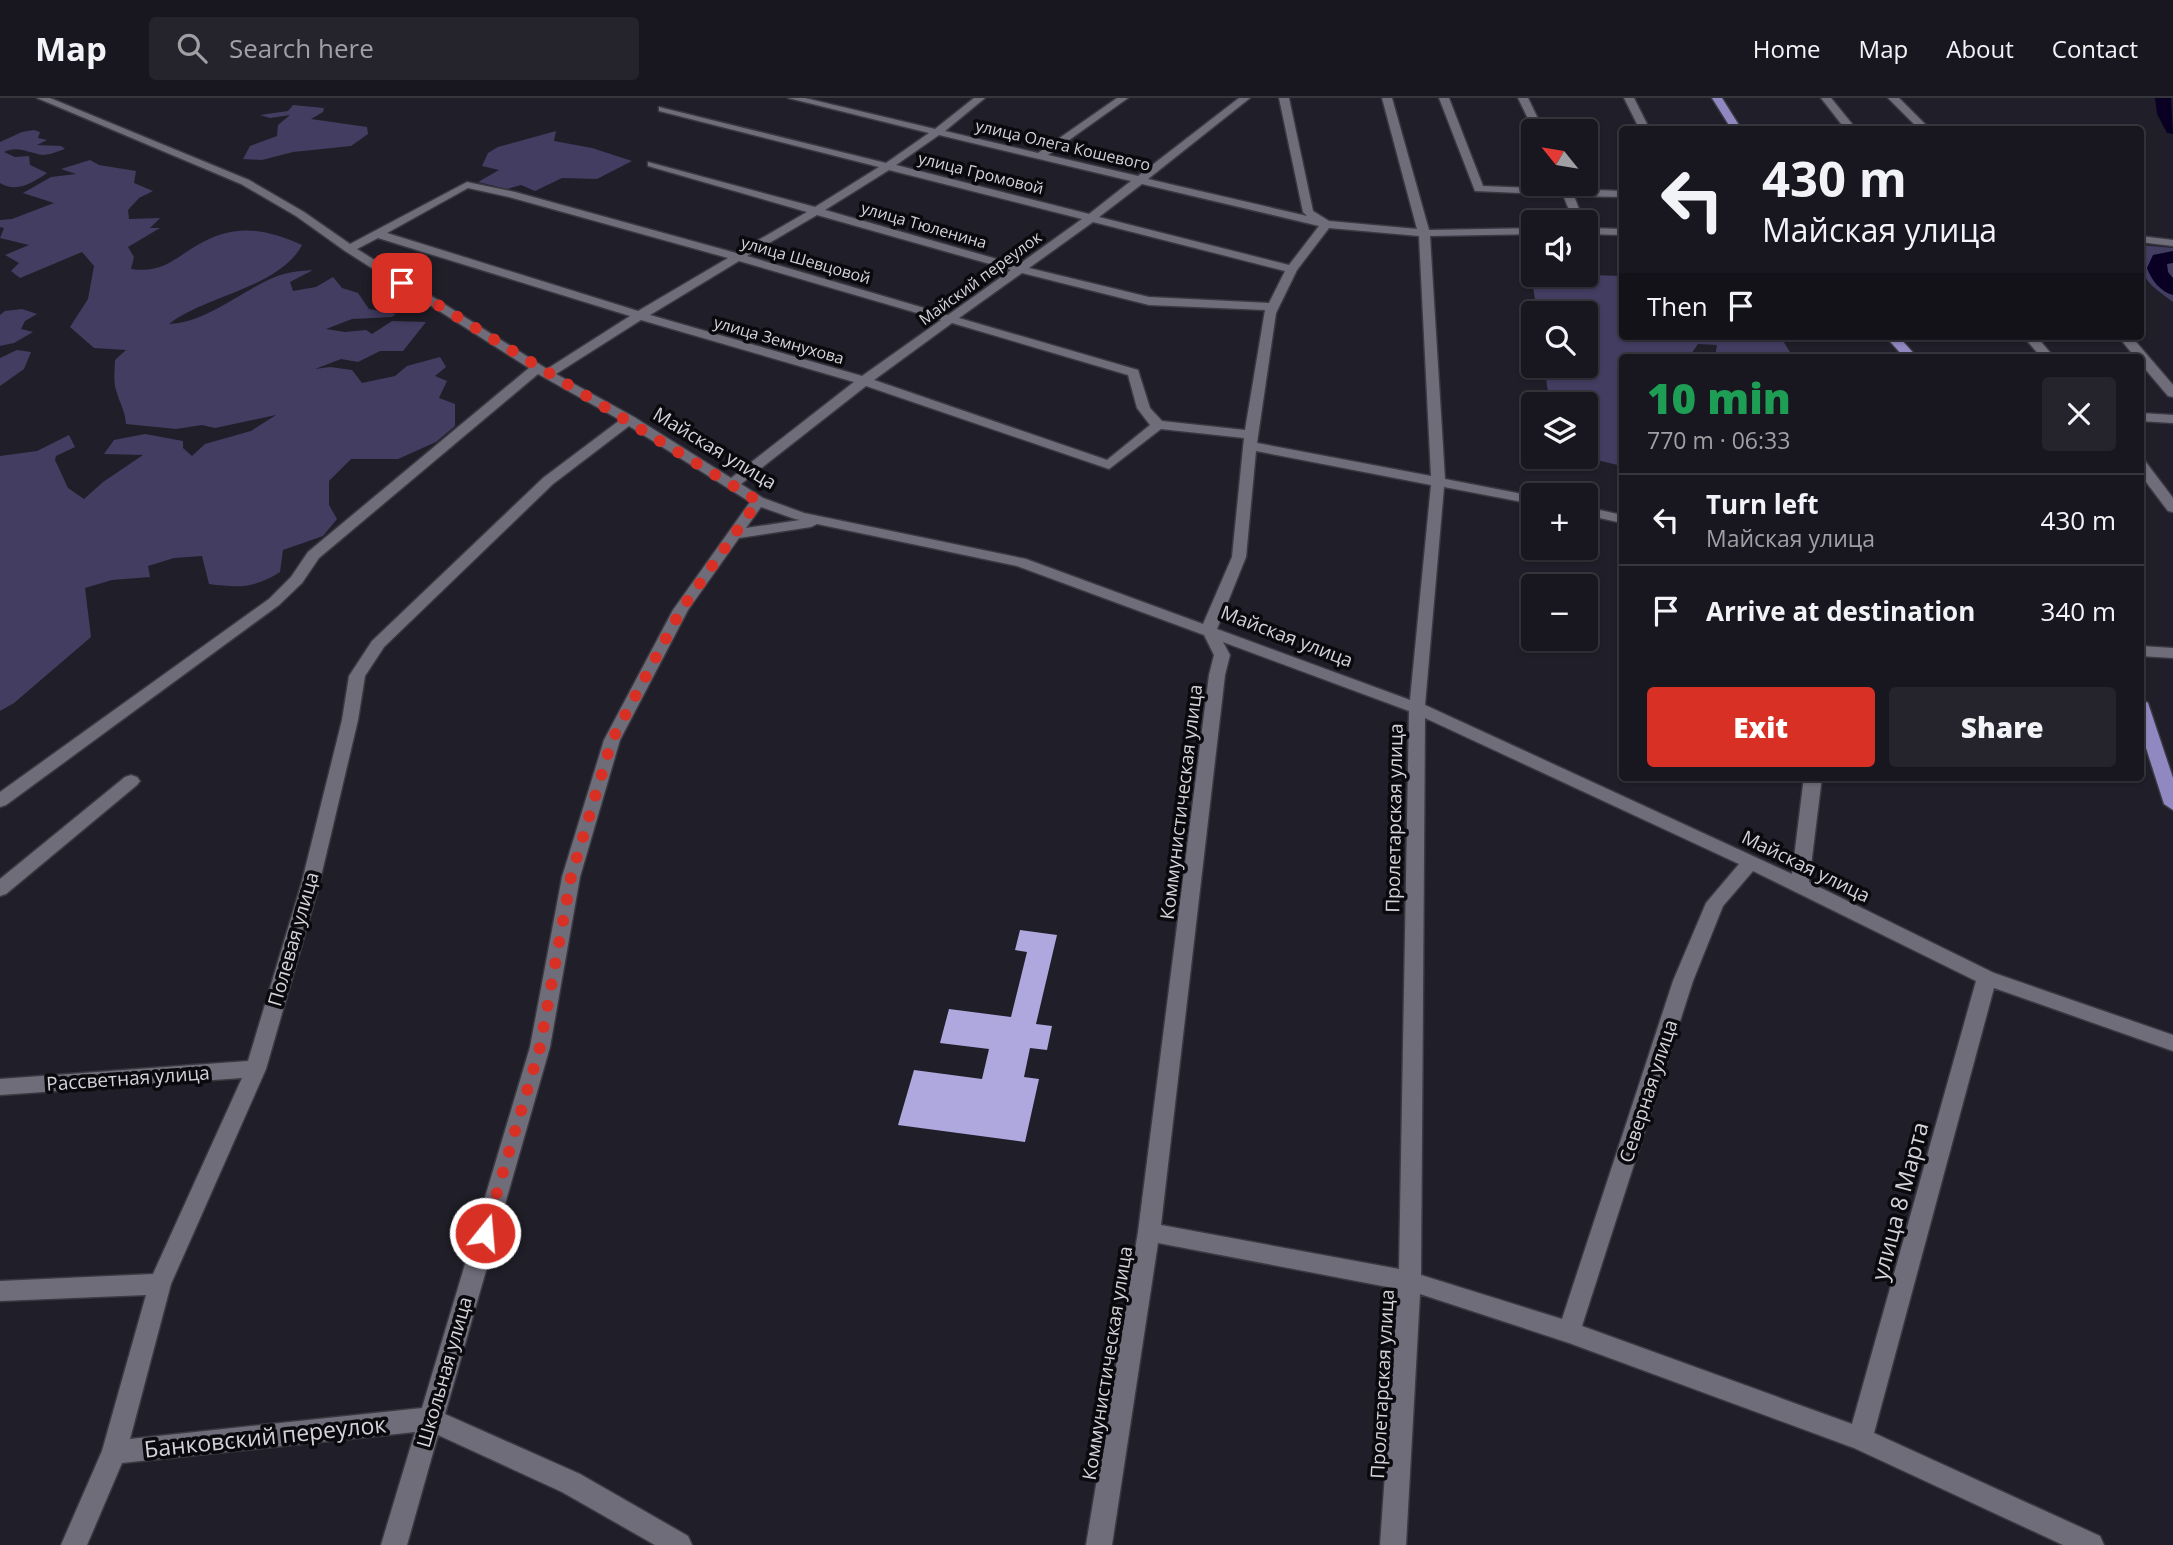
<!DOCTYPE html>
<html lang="en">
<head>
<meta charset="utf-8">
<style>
  body { margin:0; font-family:"Open Sans",sans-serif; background:#25242c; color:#f1f3f6; height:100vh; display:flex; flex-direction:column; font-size:26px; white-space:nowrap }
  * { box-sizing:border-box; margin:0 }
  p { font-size:23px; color:#9f9fa4 }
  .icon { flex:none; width:38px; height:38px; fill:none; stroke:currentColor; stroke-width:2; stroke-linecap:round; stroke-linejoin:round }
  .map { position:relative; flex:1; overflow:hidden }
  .side { position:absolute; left:1619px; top:256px; width:525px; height:427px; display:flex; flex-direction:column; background:#18171f; border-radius:7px; box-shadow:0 2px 5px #0004,0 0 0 2px #36363d }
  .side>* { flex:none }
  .banner { position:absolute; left:1619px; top:28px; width:525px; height:214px; border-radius:7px; box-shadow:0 2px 5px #0004,0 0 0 2px #36363d; background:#18171f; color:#f1f3f6; overflow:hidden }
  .needle { width:46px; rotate:300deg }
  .controls { position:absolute; left:1521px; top:21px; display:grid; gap:14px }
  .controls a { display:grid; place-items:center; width:77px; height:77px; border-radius:7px; background:#18171f; box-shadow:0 2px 5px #0004,0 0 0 2px #36363d; font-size:35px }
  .pin { position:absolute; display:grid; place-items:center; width:60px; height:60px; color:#fff; margin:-30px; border-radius:14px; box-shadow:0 4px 10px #0006 }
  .me { position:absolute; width:77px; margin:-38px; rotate:17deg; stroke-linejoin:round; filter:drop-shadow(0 0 5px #0008) }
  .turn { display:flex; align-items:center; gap:24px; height:147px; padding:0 28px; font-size:32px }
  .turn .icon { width:91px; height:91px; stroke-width:2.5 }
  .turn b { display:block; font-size:49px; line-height:60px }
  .then { display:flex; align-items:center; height:66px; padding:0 28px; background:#0003; gap:14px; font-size:26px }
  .round { display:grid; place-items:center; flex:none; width:74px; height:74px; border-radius:7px; background:#25242c }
  .summary { display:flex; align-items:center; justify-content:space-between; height:119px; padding:0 28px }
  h1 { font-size:42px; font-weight:800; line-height:52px; color:#1e9e55 }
  .cta { display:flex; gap:14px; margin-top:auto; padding:14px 28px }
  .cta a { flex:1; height:80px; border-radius:7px; background:#d93025; color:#fff; font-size:28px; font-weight:800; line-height:80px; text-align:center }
  .cta a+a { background:#25242c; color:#f1f3f6 }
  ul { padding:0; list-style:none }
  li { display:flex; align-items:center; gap:21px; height:91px; padding:0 28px; border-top:2px solid #36363d }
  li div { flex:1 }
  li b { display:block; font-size:26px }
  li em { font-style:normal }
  header { display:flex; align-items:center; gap:42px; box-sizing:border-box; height:98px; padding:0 35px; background:#18171f; border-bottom:2px solid #36363d }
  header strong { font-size:33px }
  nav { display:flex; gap:38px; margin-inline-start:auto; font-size:24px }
  .search { width:490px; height:63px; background:#25242c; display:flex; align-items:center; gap:18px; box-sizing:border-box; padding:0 24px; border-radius:7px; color:#9f9fa4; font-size:26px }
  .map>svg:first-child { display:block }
  .green { fill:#423d61 }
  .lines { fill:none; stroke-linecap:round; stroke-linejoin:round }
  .river { fill:#0a0024; fill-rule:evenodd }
  .building { fill:#aea8de }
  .minor-casing { stroke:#3a3942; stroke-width:3 }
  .major-casing { stroke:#3a3942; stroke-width:3 }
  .minor { fill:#6e6d79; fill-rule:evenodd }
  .major { fill:#9088c0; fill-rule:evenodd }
  .route { stroke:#d93025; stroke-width:12; stroke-dasharray:0 21.6 }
  .labels { text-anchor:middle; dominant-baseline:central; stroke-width:7; stroke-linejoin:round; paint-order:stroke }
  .far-street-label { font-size:16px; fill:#d3d3d9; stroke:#0a0a0e }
  .street-label { font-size:19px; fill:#d3d3d9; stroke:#0a0a0e }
  .near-street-label { font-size:23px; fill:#d3d3d9; stroke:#0a0a0e }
</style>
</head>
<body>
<header>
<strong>Map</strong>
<div class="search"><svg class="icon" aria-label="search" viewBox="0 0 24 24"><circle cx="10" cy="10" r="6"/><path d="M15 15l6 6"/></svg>Search here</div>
<nav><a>Home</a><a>Map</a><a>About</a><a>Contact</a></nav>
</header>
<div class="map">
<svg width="2173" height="1447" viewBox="0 0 2173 1447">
  <rect width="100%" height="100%" fill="#201f29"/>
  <!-- green -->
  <g class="green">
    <polygon points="293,7 324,10 323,14 311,21 367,29 368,36 351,48 293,54 262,62 243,61 250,48 277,38 278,27 290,17 270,20 260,17 288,13"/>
    <path d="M 34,32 L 40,34 L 38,40 L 47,42 L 37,47 L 61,48 L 65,51 C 59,53 49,57 43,57 C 29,55 18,47 4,54 L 15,59 L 29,58 L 30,67 L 47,75 C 32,85 17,95 0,85 L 0,44 L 22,34 Z"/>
    <polygon points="556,33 554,43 592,50 632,63 597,81 562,80 535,93 521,87 507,91 478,84 499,72 482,68 488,55 498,49"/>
    <path d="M 90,62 L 99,67 L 136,73 L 134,85 L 153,93 L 139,100 L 128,112 L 129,121 L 160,120 L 150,130 L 160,130 L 128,149 L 134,159 L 131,171 C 165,176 176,158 203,144 C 239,125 267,132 302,147 C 279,190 206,197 169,226 C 206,225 241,193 275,179 C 287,174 300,173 313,172 L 290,184 L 293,193 L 316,189 L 333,179 L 342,190 L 358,195 L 369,211 L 396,216 L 392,219 L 352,221 L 326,231 L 345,234 L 366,232 L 372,236 L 392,223 L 426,224 L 403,253 L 380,253 L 358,264 L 341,261 L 315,271 L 330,269 L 352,272 L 362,285 L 395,278 L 407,268 L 440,259 L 446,269 L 435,278 L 447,283 L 439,300 L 455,306 L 455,328 L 436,344 L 398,361 L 351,361 L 329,383 L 329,407 L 337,421 L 323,438 L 283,452 L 280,474 C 254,490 240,490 209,486 L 202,458 L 174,460 L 148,468 L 150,479 L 112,482 L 85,490 L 91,539 L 14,605 L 0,613 L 0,358 L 37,353 L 69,337 L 75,349 L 56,358 L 55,362 L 68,390 L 84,401 L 103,384 L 143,357 L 104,356 L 114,342 L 145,336 L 183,343 L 183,350 L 192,358 L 205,346 L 251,333 L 276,317 L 215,330 L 202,327 L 176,331 L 126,326 C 125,312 119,304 116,292 C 113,283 115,271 115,262 L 126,252 L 94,250 L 70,229 L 88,201 L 94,168 L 82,154 L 20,180 L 11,173 L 19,165 L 5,157 L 29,147 L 0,140 L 4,130 L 0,129 L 0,122 L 12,121 L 54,105 L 23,95 L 51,79 L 76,76 L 61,71 Z"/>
    <path d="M 2140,147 L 2173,150 L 2173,204 C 2146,184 2140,181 2140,147 Z"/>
    <polygon points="1531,175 1622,178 1622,238 1780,238 1793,259 1715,259 1717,247 1698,246 1689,259 1622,259 1622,368 1584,359 1586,306 1550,306 1544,268 1586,268 1586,215 1537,215"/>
    <polygon points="22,211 37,216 25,223 21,231 33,234 14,245 0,248 0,217 5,213"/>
    <polygon points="17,252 31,254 24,271 0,288 0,260"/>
  </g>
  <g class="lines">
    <!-- river -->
    <g class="river">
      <polygon points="2155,0 2171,0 2173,36 2167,35 2157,16"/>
      <path d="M 2173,153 L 2173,165 L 2167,166 L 2168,174 L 2173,180 L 2173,197 C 2161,194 2151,182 2147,170 L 2153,157 Z"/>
    </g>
  </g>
  <!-- building -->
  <polygon class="building" points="1020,832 1057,837 1036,926 1052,928 1047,952 1030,950 1024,979 1039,981 1025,1044 898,1027 914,972 982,981 989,951 940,945 949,911 1011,919 1027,854 1015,852"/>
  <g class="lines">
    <!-- minor casing -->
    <g class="minor-casing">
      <g id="minor">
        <path d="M 37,0 L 50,0 L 249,82 L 304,114 L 350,146 L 467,84 L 515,94 L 736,155 L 807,114 L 648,68 L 648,64 L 815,109 L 879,69 L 659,13 L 659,9 L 886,65 L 929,35 L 788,0 L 805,0 L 935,31 L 974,0 L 985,0 L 945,33 L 1038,55 L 1117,0 L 1128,0 L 1048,57 L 1138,78 L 1239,0 L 1250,0 L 1148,81 L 1307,118 L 1303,114 L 1279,0 L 1289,0 L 1313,113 L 1329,123 L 1417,131 L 1382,0 L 1392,0 L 1429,132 L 1533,130 L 1533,136 L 1430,138 L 1445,381 L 1533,398 L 1533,406 L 1444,389 L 1425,607 L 1792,776 L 1804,679 L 1822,679 L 1809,784 L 1994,875 L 2173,937 L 2173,953 L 1994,890 L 1874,1335 L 2100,1438 L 2104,1447 L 2063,1447 L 1854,1350 L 1569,1245 L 1420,1196 L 1406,1447 L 1380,1447 L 1398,1191 L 1158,1145 L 1112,1447 L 1086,1447 L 1138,1134 L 1209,577 L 1214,557 L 1204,537 L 1017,468 L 817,426 L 811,429 L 739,440 L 688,512 L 620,642 L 580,779 L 550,949 L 445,1316 L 580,1376 L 688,1438 L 692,1447 L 655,1447 L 562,1394 L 438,1337 L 407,1447 L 381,1447 L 415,1334 L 122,1365 L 87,1447 L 61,1447 L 102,1353 L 146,1197 L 0,1203 L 0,1183 L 153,1176 L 242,980 L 0,997 L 0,981 L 248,963 L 301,787 L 342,622 L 349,578 L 372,543 L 543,380 L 620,322 L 538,276 L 319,460 L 302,485 L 279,507 L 6,707 L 0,709 L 0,694 L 269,501 L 291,479 L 308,454 L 529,270 L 345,153 L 296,118 L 241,86 ZM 939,37 L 1131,83 L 1089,116 L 896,67 ZM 889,72 L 1082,121 L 1018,167 L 825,112 ZM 1142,86 L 1319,128 L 1289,167 L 1099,119 ZM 468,90 L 509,99 L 728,160 L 638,213 L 387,135 ZM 817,117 L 1011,172 L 948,217 L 747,158 ZM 1093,124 L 1285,173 L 1269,205 L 1149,199 L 1029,170 ZM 1329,130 L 1419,138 L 1431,378 L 1257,345 L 1276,215 L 1297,172 ZM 378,140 L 630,218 L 547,271 L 357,151 ZM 739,163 L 941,222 L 862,278 L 650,217 ZM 1022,175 L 1149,207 L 1265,212 L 1245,332 L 1162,323 L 1150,310 L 1138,272 L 959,220 ZM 641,222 L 854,284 L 731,380 L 634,319 L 556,276 ZM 952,225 L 1128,277 L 1137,310 L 1150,327 L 1107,362 L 874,282 ZM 866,288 L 1109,371 L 1161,331 L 1244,340 L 1232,459 L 1203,526 L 1026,461 L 804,415 L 763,400 L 741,386 ZM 629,328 L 750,404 L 673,512 L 604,642 L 562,779 L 530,949 L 422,1310 L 130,1341 L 171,1186 L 266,971 L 319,787 L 358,622 L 365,578 L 384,549 L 553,386 ZM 1256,353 L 1431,387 L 1410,602 L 1217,531 L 1246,459 ZM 761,409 L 795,421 L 800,422 L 746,430 ZM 1223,544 L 1409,613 L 1399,1171 L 1161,1127 L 1225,577 L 1230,557 ZM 1425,620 L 1739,766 L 1706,805 L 1673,883 L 1562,1221 L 1421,1177 ZM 1753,773 L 1976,883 L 1852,1326 L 1582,1228 L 1693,883 L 1723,808 Z"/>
        <polygon points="1439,0 1449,0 1483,88 1561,91 1559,86 1569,86 1571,91 1622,93 1622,99 1574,98 1584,124 1574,124 1563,97 1475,93"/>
        <polygon points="1518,0 1528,0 1544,33 1534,33"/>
        <polygon points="1624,0 1634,0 1650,32 1640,32"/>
        <polygon points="1821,0 1831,0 1857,32 1846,32"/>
        <polygon points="1888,0 1899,0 1931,32 1920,32"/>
        <polygon points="1586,130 1622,131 1622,137 1586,136"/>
        <polygon points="2140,138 2173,142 2173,148 2140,144"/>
        <polygon points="2023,238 2036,238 2054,259 2041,259"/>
        <polygon points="2118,238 2131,238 2173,287 2173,299 2168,298 2140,265 2140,259 2135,259"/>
        <polygon points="2140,315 2173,317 2173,325 2140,323"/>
        <polygon points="2140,362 2145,363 2173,400 2173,414 2168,413 2140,376"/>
        <polygon points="1586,409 1622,417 1622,425 1586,417"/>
        <polygon points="2140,548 2173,550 2173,560 2140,558"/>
        <polygon points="131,677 137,679 140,683 137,687 6,796 0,798 0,781 125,679"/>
      </g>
    </g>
    <!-- major casing -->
    <g class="major-casing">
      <g id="major">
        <polygon points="1712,0 1722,0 1742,32 1732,32"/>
        <polygon points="1885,238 1898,238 1917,259 1904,259"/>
        <polygon points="2140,600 2148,605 2173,680 2173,712 2164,706 2140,631"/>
      </g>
    </g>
    <!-- minor -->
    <use href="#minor" class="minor"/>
    <!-- major -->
    <use href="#major" class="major"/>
  </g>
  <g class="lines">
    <!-- route -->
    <polyline class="route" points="402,185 758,403 681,512 612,642 571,779 540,949 485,1135"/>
  </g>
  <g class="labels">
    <!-- far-street labels -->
    <g class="far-street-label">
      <text transform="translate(1063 47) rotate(13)">улица Олега Кошевого</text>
      <text transform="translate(981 75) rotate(14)">улица Громовой</text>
      <text transform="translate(924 127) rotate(16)">улица Тюленина</text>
      <text transform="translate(806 162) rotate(16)">улица Шевцовой</text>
      <text transform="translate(980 180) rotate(-36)">Майский переулок</text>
      <text transform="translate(779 242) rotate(16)">улица Земнухова</text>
    </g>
    <!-- street labels -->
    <g class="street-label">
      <text transform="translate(715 350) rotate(31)">Майская улица</text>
      <text transform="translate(1287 538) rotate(21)">Майская улица</text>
      <text transform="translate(1181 704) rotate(-83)">Коммунистическая улица</text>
      <text transform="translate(1394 720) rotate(-89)">Пролетарская улица</text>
      <text transform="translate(1806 768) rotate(26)">Майская улица</text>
      <text transform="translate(293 841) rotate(-74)">Полевая улица</text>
      <text transform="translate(128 980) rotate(-4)">Рассветная улица</text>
      <text transform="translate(1648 993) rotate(-72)">Северная улица</text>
      <text transform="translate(1107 1265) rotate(-81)">Коммунистическая улица</text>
      <text transform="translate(444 1274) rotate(-74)">Школьная улица</text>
      <text transform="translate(1382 1286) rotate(-87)">Пролетарская улица</text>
    </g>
    <!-- near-street labels -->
    <g class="near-street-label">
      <text transform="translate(1899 1103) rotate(-75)">улица 8 Марта</text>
      <text transform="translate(265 1338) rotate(-6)">Банковский переулок</text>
    </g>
  </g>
</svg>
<div class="controls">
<a><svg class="needle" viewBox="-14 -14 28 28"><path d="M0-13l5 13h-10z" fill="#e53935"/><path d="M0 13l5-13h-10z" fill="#9f9fa4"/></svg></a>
<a><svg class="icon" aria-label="sound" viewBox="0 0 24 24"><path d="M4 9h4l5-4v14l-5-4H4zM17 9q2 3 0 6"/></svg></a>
<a><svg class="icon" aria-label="search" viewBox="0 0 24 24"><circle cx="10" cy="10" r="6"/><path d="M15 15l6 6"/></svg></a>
<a><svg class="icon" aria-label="layers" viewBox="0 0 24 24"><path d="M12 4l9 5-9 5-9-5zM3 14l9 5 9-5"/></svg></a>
<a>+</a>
<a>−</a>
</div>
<div class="pin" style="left:402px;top:185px;background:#d93025"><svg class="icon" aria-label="arrive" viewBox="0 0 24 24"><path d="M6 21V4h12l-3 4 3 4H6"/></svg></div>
<svg class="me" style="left:485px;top:1135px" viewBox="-20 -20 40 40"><circle r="17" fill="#d93025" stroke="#fff" stroke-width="3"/><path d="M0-11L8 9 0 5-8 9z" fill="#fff"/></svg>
<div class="banner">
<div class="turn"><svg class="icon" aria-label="left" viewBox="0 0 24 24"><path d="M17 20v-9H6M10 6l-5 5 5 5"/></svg><div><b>430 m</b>Майская улица</div></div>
<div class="then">Then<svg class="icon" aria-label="arrive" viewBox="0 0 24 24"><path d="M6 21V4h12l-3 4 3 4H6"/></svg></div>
</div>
<section class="side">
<div class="summary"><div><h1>10 min</h1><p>770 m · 06:33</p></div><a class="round"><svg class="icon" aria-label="close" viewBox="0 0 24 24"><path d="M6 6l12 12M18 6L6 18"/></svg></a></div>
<ul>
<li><svg class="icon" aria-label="left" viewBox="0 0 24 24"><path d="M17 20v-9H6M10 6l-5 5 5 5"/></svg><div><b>Turn left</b><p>Майская улица</p></div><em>430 m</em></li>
<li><svg class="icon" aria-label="arrive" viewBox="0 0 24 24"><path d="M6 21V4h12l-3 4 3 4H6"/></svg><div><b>Arrive at destination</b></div><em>340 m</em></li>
</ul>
<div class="cta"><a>Exit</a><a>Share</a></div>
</section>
</div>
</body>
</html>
